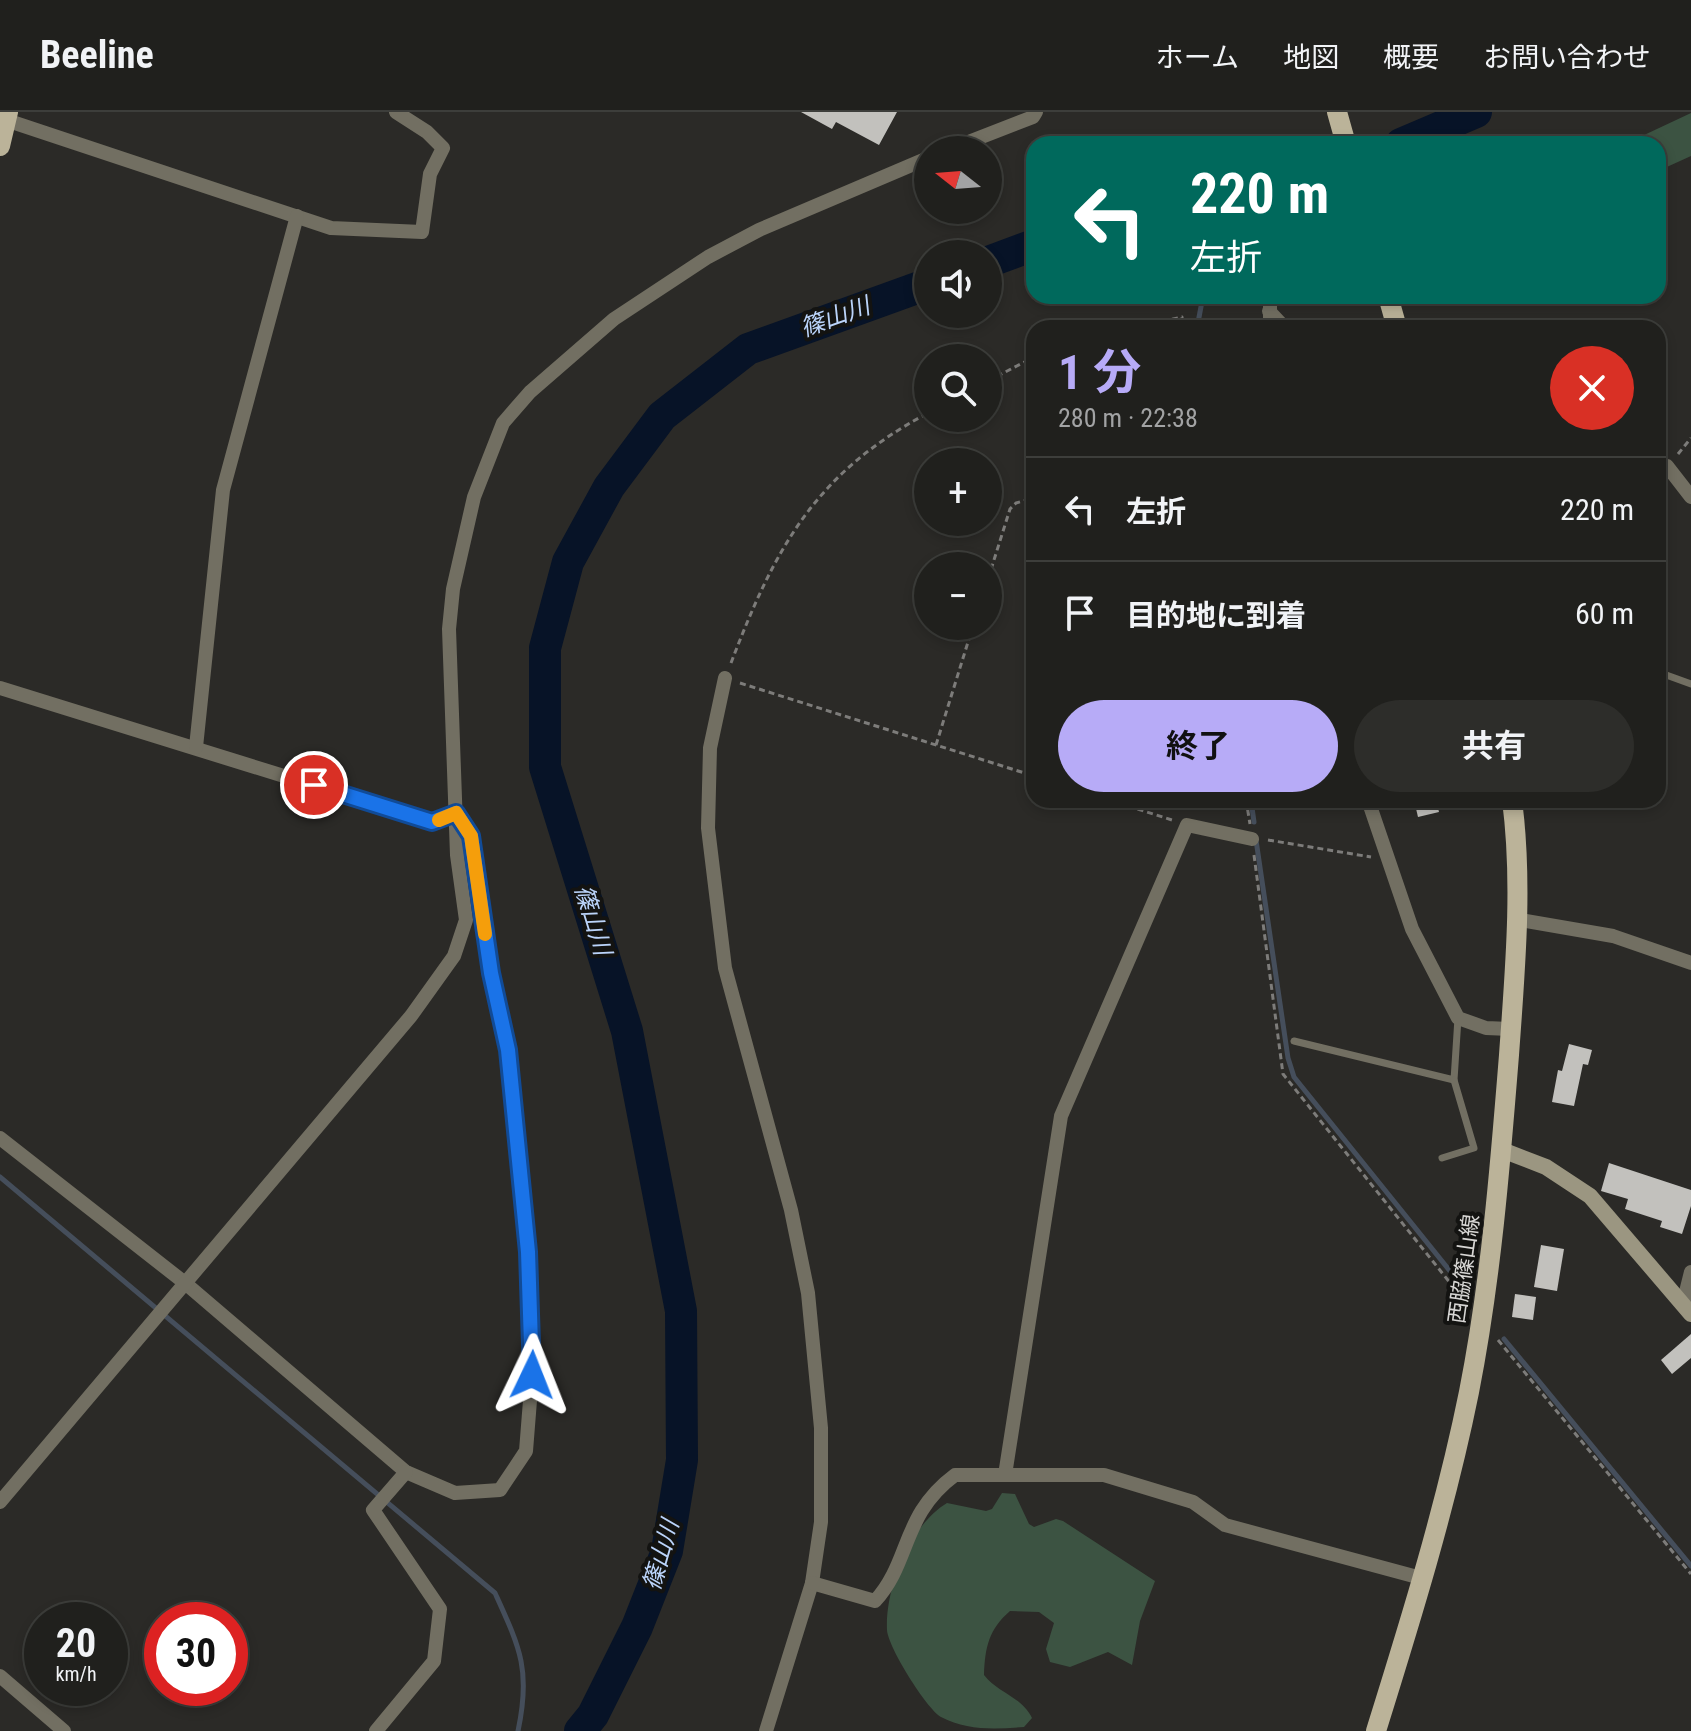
<!DOCTYPE html>
<html lang="ja">
<head>
<meta charset="utf-8">
<style>
  body { margin:0; font-family:"Roboto Condensed","Noto Sans JP",sans-serif; background:#2d2d2a; color:#f1f3f6; height:100vh; display:flex; flex-direction:column; font-size:30px; white-space:nowrap }
  * { box-sizing:border-box; margin:0 }
  p { font-size:26px; color:#a2a3a4 }
  .icon { flex:none; width:44px; height:44px; fill:none; stroke:currentColor; stroke-width:2; stroke-linecap:round; stroke-linejoin:round }
  .map { position:relative; flex:1; overflow:hidden }
  .drawer { position:absolute; left:1026px; top:208px; width:640px; height:488px; display:flex; flex-direction:column; background:#20201d; border-radius:24px; box-shadow:0 4px 12px #0003,0 0 0 2px #3d3e3b }
  .drawer>* { flex:none }
  .banner { position:absolute; left:1026px; top:24px; width:640px; height:168px; border-radius:24px; box-shadow:0 4px 12px #0003,0 0 0 2px #3d3e3b; background:#00695c; color:#fff; overflow:hidden }
  .needle { width:52px; rotate:287deg }
  .tools { position:absolute; left:914px; top:24px; display:grid; gap:16px }
  .tools a { display:grid; place-items:center; width:88px; height:88px; border-radius:50%; background:#20201d; box-shadow:0 4px 12px #0003,0 0 0 2px #3d3e3b; font-size:40px }
  .speed { position:absolute; left:24px; top:1490px; display:flex; gap:16px; font-size:40px; font-weight:700; text-align:center }
  .speed>* { display:grid; place-content:center; width:104px; height:104px; border-radius:50%; background:#20201d; box-shadow:0 4px 12px #0003,0 0 0 2px #3d3e3b; line-height:1 }
  .speed small { font-size:20px; font-weight:400 }
  .speed .limit { border:12px solid #d22; background:#fff; color:#111 }
  .pin { position:absolute; display:grid; place-items:center; width:68px; height:68px; color:#fff; margin:-34px; border:4px solid #fff; border-radius:50%; box-shadow:0 2px 8px #0007 }
  .me { position:absolute; width:88px; margin:-44px; rotate:2deg; stroke-linejoin:round; filter:drop-shadow(0 0 6px #0008) }
  .turn { display:flex; align-items:center; gap:28px; height:168px; padding:0 32px; font-size:36px }
  .turn .icon { width:104px; height:104px; stroke-width:2.5 }
  .turn b { display:block; font-size:56px; line-height:68px }
  .round { display:grid; place-items:center; flex:none; width:84px; height:84px; border-radius:42px; background:#2d2d2a }
  .head { display:flex; align-items:center; justify-content:space-between; height:136px; padding:0 32px }
  h1 { font-size:48px; font-weight:700; line-height:60px; color:#b7abf7 }
  .button { display:flex; gap:16px; margin-top:auto; padding:16px 32px }
  .button a { flex:1; height:92px; border-radius:48px; background:#b7abf7; color:#111; font-size:32px; font-weight:700; line-height:92px; text-align:center }
  .button a+a { background:#2d2d2a; color:#f1f3f6 }
  ul { padding:0; list-style:none }
  li { display:flex; align-items:center; gap:24px; height:104px; padding:0 32px; border-top:2px solid #3d3e3b }
  li div { flex:1 }
  li b { display:block; font-size:30px }
  li em { font-style:normal }
  header { display:flex; align-items:center; gap:48px; box-sizing:border-box; height:112px; padding:0 40px; background:#20201d; border-bottom:2px solid #3d3e3b }
  header strong { font-size:38px }
  nav { display:flex; gap:44px; margin-inline-start:auto; font-size:28px }
  .map>svg:first-child { display:block }
  .green { fill:#3c5342 }
  .lines { fill:none; stroke-linecap:round; stroke-linejoin:round }
  .stream { stroke:#454e5b; stroke-width:5 }
  .river { stroke:#071327; stroke-width:32 }
  .building { fill:#c2c1bd }
  .path { stroke:#7d7c7a; stroke-width:3; stroke-dasharray:6 4; stroke-linecap:butt }
  .lane { stroke:#726f62; stroke-width:7 }
  .street { stroke:#726f62; stroke-width:14 }
  .secondary { stroke:#9b9681; stroke-width:16 }
  .primary { stroke:#bbb399; stroke-width:20 }
  .route-casing { stroke:#114b97; stroke-width:20 }
  .route { stroke:#1a73e8; stroke-width:14 }
  .slow { stroke:#f59e0b; stroke-width:14 }
  .labels { text-anchor:middle; dominant-baseline:central; stroke-width:8; stroke-linejoin:round; paint-order:stroke }
  .street-label { font-size:22px; fill:#d7d6d4; stroke:#131311 }
  .water-label { font-size:24px; font-style:italic; fill:#bbd4fa; stroke:#131311 }
</style>
</head>
<body>
<header>
<strong>Beeline</strong>
<nav><a>ホーム</a><a>地図</a><a>概要</a><a>お問い合わせ</a></nav>
</header>
<div class="map">
<svg width="1691" height="1619" viewBox="0 0 1691 1619">
  <rect width="100%" height="100%" fill="#2b2a27"/>
  <!-- green -->
  <g class="green">
    <polygon points="1691,1 1691,44 1658,59 1658,32 1625,32"/>
    <path d="M 1002,1381 L 1015,1382 L 1029,1412 L 1034,1415 L 1056,1407 L 1063,1409 L 1155,1469 L 1140,1509 L 1132,1553 L 1108,1540 L 1070,1555 L 1050,1550 L 1046,1537 L 1054,1511 L 1039,1500 L 1010,1499 C 989,1517 985,1535 984,1563 C 998,1581 1022,1585 1032,1606 L 1024,1615 C 996,1617 967,1619 941,1605 C 926,1596 888,1535 887,1518 C 885,1476 910,1413 947,1391 L 986,1399 L 992,1397 Z"/>
  </g>
  <g class="lines">
    <!-- stream -->
    <g class="stream">
      <polyline points="1197,216 1203,184"/>
      <polyline points="1251,688 1254,710"/>
      <polyline points="1256,728 1288,946 1294,965 1462,1174"/>
      <path d="M 0,1065 L 495,1481 C 520,1536 531,1558 518,1619"/>
      <polyline points="1504,1227 1691,1454"/>
    </g>
    <!-- river -->
    <g class="river">
      <polyline points="1401,32 1476,0"/>
      <polyline points="988,150 1034,133"/>
      <polyline points="580,1619 593,1603 637,1515 667,1439 682,1348 681,1199 627,919 545,655 545,536 568,450 609,375 662,304 748,237 928,172"/>
    </g>
  </g>
  <!-- building -->
  <g class="building">
    <polygon points="801,0 897,0 879,33 836,10 832,17"/>
    <polygon points="1414,688 1436,688 1439,700 1418,705"/>
    <polygon points="1569,932 1592,938 1588,953 1583,952 1574,994 1552,990 1558,958 1562,959"/>
    <polygon points="1609,1051 1691,1078 1691,1094 1682,1122 1660,1115 1662,1109 1625,1097 1628,1087 1601,1079"/>
    <polygon points="1541,1133 1564,1137 1557,1179 1534,1175"/>
    <polygon points="1515,1182 1536,1185 1533,1208 1512,1205"/>
    <polygon points="1691,1222 1691,1246 1672,1262 1661,1248"/>
  </g>
  <g class="lines">
    <!-- path -->
    <g class="path">
      <polyline points="1133,216 1182,205 1183,216"/>
      <polyline points="988,269 1034,245"/>
      <polyline points="1678,342 1691,326"/>
      <polyline points="988,467 1010,397 1016,391 1034,386"/>
      <path d="M 731,551 C 775,436 815,361 928,301"/>
      <polyline points="740,571 1034,664"/>
      <polyline points="936,633 973,514"/>
      <polyline points="1109,688 1172,708"/>
      <polyline points="1246,688 1250,712"/>
      <polyline points="1268,728 1371,745"/>
      <polyline points="1254,743 1283,962 1455,1177 1465,1184"/>
      <polyline points="1498,1228 1691,1462"/>
    </g>
    <!-- lane -->
    <g class="lane">
      <polyline points="1658,560 1691,572"/>
      <polyline points="1294,929 1454,968 1458,906"/>
      <polyline points="1442,1046 1474,1036 1454,968"/>
    </g>
    <!-- street -->
    <g class="street">
      <polyline points="6,8 331,116 422,120 430,62 443,36 427,20 396,0"/>
      <polyline points="948,38 1033,5 1036,0"/>
      <polyline points="1269,199 1285,216"/>
      <polyline points="1270,216 1270,191 1276,184"/>
      <polyline points="1658,361 1667,354 1691,385"/>
      <polyline points="725,566 710,636 708,716 725,856 791,1098 808,1181 821,1316 821,1410 812,1471 766,1619"/>
      <polyline points="0,576 432,710 456,701"/>
      <polyline points="196,635 223,378 297,104"/>
      <polyline points="1368,688 1412,817 1458,906 1486,916 1510,917"/>
      <polyline points="1515,807 1613,824 1691,851"/>
      <polyline points="0,1026 185,1171 406,1360 455,1381 500,1378 526,1339 534,1238 528,1140 508,938 491,861 471,724 457,702"/>
      <polyline points="1683,1192 1691,1160"/>
      <polyline points="1005,1363 1061,1004 1187,713 1252,727"/>
      <polyline points="0,1390 411,904 454,844 466,808 457,743 449,517 453,477 474,385 503,311 530,280 614,207 708,145 759,118 928,46"/>
      <path d="M 812,1471 L 875,1489 C 911,1450 901,1403 955,1363 L 1104,1363 L 1193,1390 L 1225,1413 L 1421,1466"/>
      <polyline points="0,1564 64,1619"/>
      <polyline points="376,1619 434,1549 440,1497 373,1398 406,1360"/>
    </g>
    <!-- secondary -->
    <polyline class="secondary" points="1502,1038 1546,1055 1590,1084 1691,1202"/>
    <!-- primary -->
    <g class="primary">
      <polyline points="1337,0 1346,32"/>
      <polyline points="0,34 8,0"/>
      <polyline points="1388,184 1397,216"/>
      <path d="M 1376,1619 C 1411,1507 1446,1394 1469,1280 C 1491,1168 1500,1056 1509,943 C 1515,859 1523,771 1512,688"/>
    </g>
  </g>
  <g class="lines">
    <!-- route casing -->
    <g class="route-casing">
      <polyline id="route" points="314,673 432,710 456,701 471,724 491,861 508,938 528,1140 532,1263"/>
    </g>
    <!-- route -->
    <use href="#route" class="route"/>
    <!-- slow -->
    <polyline class="slow" points="439,708 456,701 471,724 485,822"/>
  </g>
  <g class="labels">
    <!-- street labels -->
    <g class="street-label">
      <text transform="translate(1464 1157) rotate(-82)">西脇篠山線</text>
    </g>
    <!-- water labels -->
    <g class="water-label">
      <text transform="translate(835 205) rotate(-20)">篠山川</text>
      <text transform="translate(593 808) rotate(73)">篠山川</text>
      <text transform="translate(661 1443) rotate(-74)">篠山川</text>
    </g>
  </g>
</svg>
<div class="tools">
<a><svg class="needle" viewBox="-14 -14 28 28"><path d="M0-13l5 13h-10z" fill="#e53935"/><path d="M0 13l5-13h-10z" fill="#a2a3a4"/></svg></a>
<a><svg class="icon" aria-label="sound" viewBox="0 0 24 24"><path d="M4 9h4l5-4v14l-5-4H4zM17 9q2 3 0 6"/></svg></a>
<a><svg class="icon" aria-label="search" viewBox="0 0 24 24"><circle cx="10" cy="10" r="6"/><path d="M15 15l6 6"/></svg></a>
<a>+</a>
<a>−</a>
</div>
<div class="speed"><div>20<small>km/h</small></div><div class="limit">30</div></div>
<div class="pin" style="left:314px;top:673px;background:#d93025"><svg class="icon" aria-label="arrive" viewBox="0 0 24 24"><path d="M6 21V4h12l-3 4 3 4H6"/></svg></div>
<svg class="me" style="left:532px;top:1263px" viewBox="-20 -20 40 40"><path d="M0-17L14 15 0 8-14 15z" fill="#1a73e8" stroke="#fff" stroke-width="4"/></svg>
<div class="banner">
<div class="turn"><svg class="icon" aria-label="left" viewBox="0 0 24 24"><path d="M17 20v-9H6M10 6l-5 5 5 5"/></svg><div><b>220 m</b>左折</div></div>
</div>
<section class="drawer">
<div class="head"><div><h1>1 分</h1><p>280 m · 22:38</p></div><a class="round" style="background:#d93025;color:#fff"><svg class="icon" aria-label="close" viewBox="0 0 24 24"><path d="M6 6l12 12M18 6L6 18"/></svg></a></div>
<ul>
<li><svg class="icon" aria-label="left" viewBox="0 0 24 24"><path d="M17 20v-9H6M10 6l-5 5 5 5"/></svg><div><b>左折</b></div><em>220 m</em></li>
<li><svg class="icon" aria-label="arrive" viewBox="0 0 24 24"><path d="M6 21V4h12l-3 4 3 4H6"/></svg><div><b>目的地に到着</b></div><em>60 m</em></li>
</ul>
<div class="button"><a>終了</a><a>共有</a></div>
</section>
</div>
</body>
</html>
